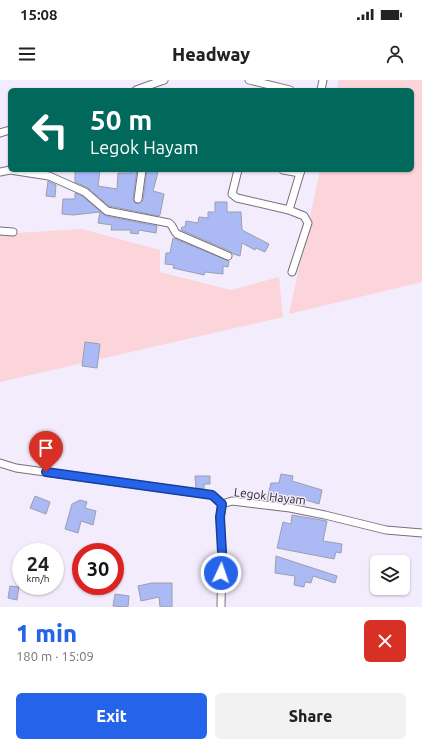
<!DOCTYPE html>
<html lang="en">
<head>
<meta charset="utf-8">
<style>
  body { margin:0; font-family:Ubuntu,sans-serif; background:#f2f2f2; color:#222; height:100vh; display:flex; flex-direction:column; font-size:15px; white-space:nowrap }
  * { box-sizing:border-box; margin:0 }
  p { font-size:13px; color:#767676 }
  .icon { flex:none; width:22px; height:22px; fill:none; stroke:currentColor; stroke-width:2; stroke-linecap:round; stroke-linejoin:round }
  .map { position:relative; height:527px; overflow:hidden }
  .drawer { display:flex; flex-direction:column; background:#fff; flex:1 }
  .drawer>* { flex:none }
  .guide { position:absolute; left:8px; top:8px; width:406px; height:84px; border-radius:6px; box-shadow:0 1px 3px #0004; background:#00695c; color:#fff; overflow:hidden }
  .controls { position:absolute; left:370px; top:475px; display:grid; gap:8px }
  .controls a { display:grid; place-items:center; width:40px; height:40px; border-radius:6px; background:#fff; box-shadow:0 1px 3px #0004; font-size:20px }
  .speed { position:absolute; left:12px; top:463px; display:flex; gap:8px; font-size:20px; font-weight:700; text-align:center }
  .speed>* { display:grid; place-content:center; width:52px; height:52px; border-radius:50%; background:#fff; box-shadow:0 1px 3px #0004; line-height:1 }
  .speed small { font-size:10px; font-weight:400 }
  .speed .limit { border:6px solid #d22; background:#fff; color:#111 }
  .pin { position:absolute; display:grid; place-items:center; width:34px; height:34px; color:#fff; margin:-41px -17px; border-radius:50% 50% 50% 0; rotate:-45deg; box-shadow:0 0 4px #0007 }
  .pin .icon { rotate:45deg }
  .me { position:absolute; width:44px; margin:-22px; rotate:3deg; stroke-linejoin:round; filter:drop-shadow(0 0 3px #0008) }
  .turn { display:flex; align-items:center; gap:14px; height:84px; padding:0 16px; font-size:18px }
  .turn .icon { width:52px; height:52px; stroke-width:2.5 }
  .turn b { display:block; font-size:28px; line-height:34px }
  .round { display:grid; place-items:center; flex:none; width:42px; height:42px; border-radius:6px; background:#f2f2f2 }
  .summary { display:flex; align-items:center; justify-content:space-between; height:68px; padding:0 16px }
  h1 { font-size:24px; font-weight:800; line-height:30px; color:#2563eb }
  .action { display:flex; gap:8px; margin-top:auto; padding:8px 16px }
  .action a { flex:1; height:46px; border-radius:6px; background:#2563eb; color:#fff; font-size:16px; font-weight:800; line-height:46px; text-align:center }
  .action a+a { background:#f2f2f2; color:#222 }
  .status { display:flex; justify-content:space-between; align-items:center; height:28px; padding:0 20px; background:#fff; direction:ltr }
  .status svg { height:11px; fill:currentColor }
  header { display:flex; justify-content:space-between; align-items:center; height:52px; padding:0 16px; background:#fff; font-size:18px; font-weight:800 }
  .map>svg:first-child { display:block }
  .green { fill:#fbd5da }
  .building { fill:#abb9f5; stroke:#9b9fae }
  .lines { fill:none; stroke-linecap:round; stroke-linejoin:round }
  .minor-casing { stroke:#76707e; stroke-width:9 }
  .minor { stroke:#fff; stroke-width:7 }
  .route-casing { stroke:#184099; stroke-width:10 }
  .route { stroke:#2563eb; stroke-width:7 }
  .labels { text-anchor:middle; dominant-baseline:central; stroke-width:3; stroke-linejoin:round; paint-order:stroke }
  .street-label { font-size:12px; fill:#2b292f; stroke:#f3ecfc }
</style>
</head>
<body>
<div class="status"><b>15:08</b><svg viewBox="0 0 49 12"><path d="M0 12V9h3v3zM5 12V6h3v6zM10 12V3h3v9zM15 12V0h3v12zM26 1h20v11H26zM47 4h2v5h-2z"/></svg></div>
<header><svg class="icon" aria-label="menu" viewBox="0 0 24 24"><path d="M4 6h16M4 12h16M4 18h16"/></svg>Headway<svg class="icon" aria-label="person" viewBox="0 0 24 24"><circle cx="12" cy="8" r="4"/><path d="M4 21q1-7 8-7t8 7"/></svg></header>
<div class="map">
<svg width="422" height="527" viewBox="0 0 422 527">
  <rect width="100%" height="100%" fill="#f3ecfc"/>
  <!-- green -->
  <g class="green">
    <polygon points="339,0 422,0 422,202 289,234 320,90 412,90 412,10 337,10"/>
    <polygon points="82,149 160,170 160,192 231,210 279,197 283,237 0,302 0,154"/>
  </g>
  <!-- building -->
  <g class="building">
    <polygon points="75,90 100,90 98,106 117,109 118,93 131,93 131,90 137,90 133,119 135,123 138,124 143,120 147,90 158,92 153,111 164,114 160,135 159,136 109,126 88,108 75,102"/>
    <polygon points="48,101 56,105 55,117 46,116"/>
    <polygon points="75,113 82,116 106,136 157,146 156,153 139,150 138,154 130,153 131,150 111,150 112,145 98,143 100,132 73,135 62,134 63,119 75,119"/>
    <polygon points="215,122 227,122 227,132 241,132 242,150 269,164 265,172 256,168 255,170 242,163 240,176 233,174 230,171 181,150 182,147 185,147 186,141 198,143 199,137 208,138 208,132 215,132"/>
    <polygon points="173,158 229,181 228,187 223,186 223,194 205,192 204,195 173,188 174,185 165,184 166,173 170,173"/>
    <polygon points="85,262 100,264 97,288 82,286"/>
    <polygon points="281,394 293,396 292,401 322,410 319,424 299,418 298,423 276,419 275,421 267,420 271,403 279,403"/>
    <polygon points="195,396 210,396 210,404 204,404 204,409 196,408"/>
    <polygon points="35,416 50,422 46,434 30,428"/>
    <polygon points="80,420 87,422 85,428 96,431 93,445 81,441 78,453 65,449 72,424"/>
    <polygon points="292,435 327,441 323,461 342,464 341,473 336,472 334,479 277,468 283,442 291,444"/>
    <polygon points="276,476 337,496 335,503 313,496 311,503 305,502 304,507 294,505 295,496 275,493"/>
    <polygon points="152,503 172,503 172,527 160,527 159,517 141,521 138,506"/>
    <polygon points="10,506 19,507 17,520 8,518"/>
    <polygon points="115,514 129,516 128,527 113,526"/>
  </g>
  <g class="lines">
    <!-- minor casing -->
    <g class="minor-casing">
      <g id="minor">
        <polyline points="249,0 290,10"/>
        <polyline points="136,10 164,0"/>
        <polyline points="321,10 323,0"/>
        <polyline points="0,53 10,50"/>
        <polyline points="238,90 232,114 237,118 289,130 304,136 308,143 292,192"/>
        <polyline points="283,90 300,93"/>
        <path d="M 0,92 L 10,90 L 49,96 L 85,112 L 107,131 L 169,143 C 174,146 173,151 177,154 L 228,176"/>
        <polyline points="138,119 142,90"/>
        <polyline points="289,130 301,90"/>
        <polyline points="0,151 13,152"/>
        <polyline points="0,383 16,388 212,415 222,424"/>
        <polyline points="222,424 232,421 290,428 325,435 386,450 422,453"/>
        <polyline points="221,527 222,472 220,437 222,424"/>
      </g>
    </g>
    <!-- minor -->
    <use href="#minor" class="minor"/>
  </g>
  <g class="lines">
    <!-- route casing -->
    <g class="route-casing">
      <polyline id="route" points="46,392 212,415 222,424 220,437 222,472 221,493"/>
    </g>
    <!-- route -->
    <use href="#route" class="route"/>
  </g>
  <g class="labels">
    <!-- street labels -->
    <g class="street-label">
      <text transform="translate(270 416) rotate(7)">Legok Hayam</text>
    </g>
  </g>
</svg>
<div class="controls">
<a><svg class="icon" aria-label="layers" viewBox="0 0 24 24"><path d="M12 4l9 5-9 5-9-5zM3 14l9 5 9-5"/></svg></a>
</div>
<div class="speed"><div>24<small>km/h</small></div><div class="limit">30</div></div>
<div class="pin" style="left:46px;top:392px;background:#d93025"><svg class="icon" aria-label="arrive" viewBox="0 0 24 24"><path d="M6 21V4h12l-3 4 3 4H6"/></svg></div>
<svg class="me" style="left:221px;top:493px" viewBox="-20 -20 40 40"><circle r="17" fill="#2563eb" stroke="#fff" stroke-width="3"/><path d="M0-11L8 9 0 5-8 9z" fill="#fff"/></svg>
<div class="guide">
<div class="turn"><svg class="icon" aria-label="left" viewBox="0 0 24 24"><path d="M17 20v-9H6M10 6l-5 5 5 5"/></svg><div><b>50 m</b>Legok Hayam</div></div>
</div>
</div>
<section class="drawer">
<div class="summary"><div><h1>1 min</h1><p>180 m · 15:09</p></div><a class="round" style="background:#d93025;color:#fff"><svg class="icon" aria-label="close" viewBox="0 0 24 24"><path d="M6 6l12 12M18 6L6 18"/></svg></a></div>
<div class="action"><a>Exit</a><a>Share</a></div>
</section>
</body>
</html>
